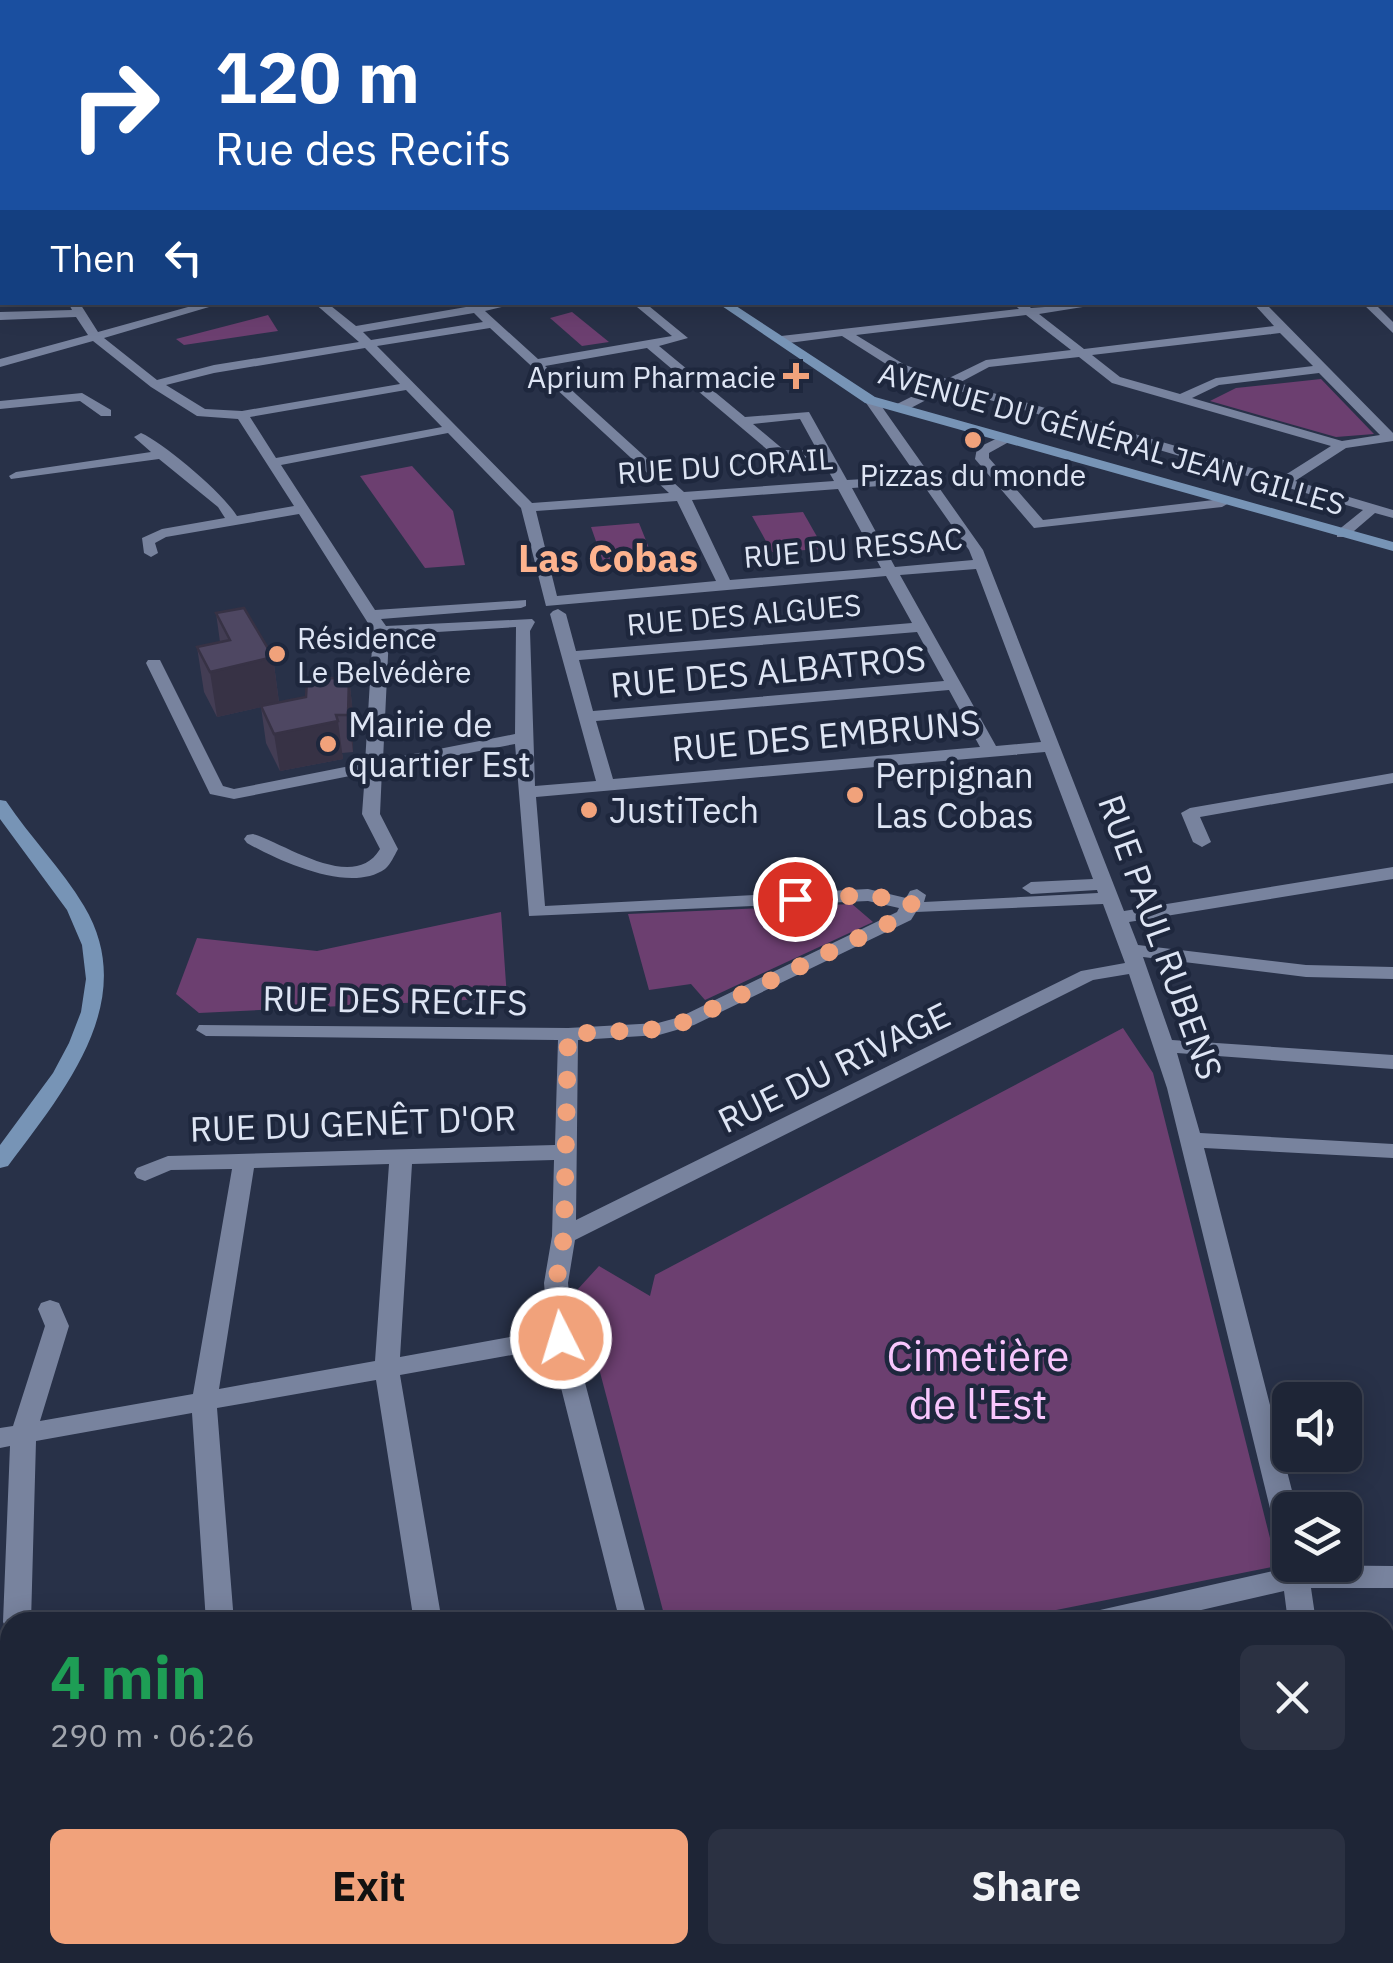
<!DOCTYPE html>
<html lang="en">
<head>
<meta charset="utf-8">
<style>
  body { margin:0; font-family:"IBM Plex Sans",sans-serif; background:#2b3142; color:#f1f3f6; height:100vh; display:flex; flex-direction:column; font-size:38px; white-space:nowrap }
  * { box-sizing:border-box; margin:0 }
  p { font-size:32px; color:#a1a5ad }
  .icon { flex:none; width:55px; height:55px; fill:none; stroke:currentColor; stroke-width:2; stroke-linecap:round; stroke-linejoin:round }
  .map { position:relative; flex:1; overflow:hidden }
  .drawer { position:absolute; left:0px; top:1612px; width:1395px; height:352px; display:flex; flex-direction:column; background:#1e2536; border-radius:30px 30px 0 0; box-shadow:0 5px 25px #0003,0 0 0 2px #3c4251 }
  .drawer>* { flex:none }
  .guide { position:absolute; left:0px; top:0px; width:1395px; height:305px; box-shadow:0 5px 25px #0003,0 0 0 2px #3c4251; background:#1a4fa0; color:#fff; overflow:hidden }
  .buttons { position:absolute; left:1272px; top:1382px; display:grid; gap:20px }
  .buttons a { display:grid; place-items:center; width:90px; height:90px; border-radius:15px; background:#1e2536; box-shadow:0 5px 25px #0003,0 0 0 2px #3c4251; font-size:50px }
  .pin { position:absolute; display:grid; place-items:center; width:85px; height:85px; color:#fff; margin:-42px; border:5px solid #fff; border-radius:50%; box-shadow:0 2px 10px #0007 }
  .me { position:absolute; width:110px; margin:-55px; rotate:355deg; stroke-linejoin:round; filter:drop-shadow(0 0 8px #0008) }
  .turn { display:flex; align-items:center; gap:35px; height:210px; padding:0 50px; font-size:45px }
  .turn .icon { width:130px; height:130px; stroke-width:2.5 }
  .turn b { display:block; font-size:70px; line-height:85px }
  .then { display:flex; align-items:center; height:95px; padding:0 50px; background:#0003; gap:20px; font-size:38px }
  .round { display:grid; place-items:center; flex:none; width:105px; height:105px; border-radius:15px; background:#2b3142 }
  .overview { display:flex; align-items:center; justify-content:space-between; height:170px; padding:0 50px }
  h1 { font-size:60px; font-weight:700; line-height:75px; color:#1e9e55 }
  .primary-button { display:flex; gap:20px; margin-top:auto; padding:20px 50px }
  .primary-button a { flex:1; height:115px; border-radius:15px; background:#f1a27b; color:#111; font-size:40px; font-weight:700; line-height:115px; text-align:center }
  .primary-button a+a { background:#2b3142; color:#f1f3f6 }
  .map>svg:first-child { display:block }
  .green { fill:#6c3f70 }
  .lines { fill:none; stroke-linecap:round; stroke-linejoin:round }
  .street { fill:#78839e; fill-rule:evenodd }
  .secondary { fill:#7794b6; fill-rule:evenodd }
  .wall { fill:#433d54 }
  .shaded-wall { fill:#373245 }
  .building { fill:#4e4762; stroke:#373245; stroke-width:2.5 }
  .route { stroke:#f1a27b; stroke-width:18; stroke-dasharray:0 32.4 }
  .poi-dot { fill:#f1a27b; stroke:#1e273d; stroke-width:4 }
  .labels { text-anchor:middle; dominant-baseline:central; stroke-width:9; stroke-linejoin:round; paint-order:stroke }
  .far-poi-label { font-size:30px; fill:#dee5f4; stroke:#1e273d; text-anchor:end }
  .far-street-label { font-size:30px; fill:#dee5f4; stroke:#1e273d }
  .street-label { font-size:35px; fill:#dee5f4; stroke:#1e273d }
  .poi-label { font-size:35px; fill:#dee5f4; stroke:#1e273d; text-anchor:start }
  .far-district-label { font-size:38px; font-weight:bold; fill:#fdb38e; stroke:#1e273d }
  .near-park-label { font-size:42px; fill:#f8c6fd; stroke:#1e273d }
</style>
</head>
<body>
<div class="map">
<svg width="1393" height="1963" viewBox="0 0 1393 1963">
  <rect width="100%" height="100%" fill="#283148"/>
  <!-- green -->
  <g class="green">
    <polygon points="572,312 609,342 582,346 550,318"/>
    <polygon points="268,315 278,331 184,345 176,339"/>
    <polygon points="1321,379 1374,434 1336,437 1210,401 1236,388"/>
    <polygon points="412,466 453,511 465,565 425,568 360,476"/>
    <polygon points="803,512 824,549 772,552 752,516"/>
    <polygon points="639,523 655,563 605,567 591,527"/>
    <polygon points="852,904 873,922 705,1000 691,984 649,990 628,914"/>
    <polygon points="501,912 507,998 199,1013 176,994 197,938 317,951"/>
    <polygon points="1123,1028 1153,1073 1277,1566 996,1622 666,1622 578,1289 599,1266 650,1296 655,1275"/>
    <polygon points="1385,1641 1393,1642 1393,1777 1385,1775"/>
  </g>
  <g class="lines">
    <!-- street -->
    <g class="street">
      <polygon points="112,0 121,0 122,1 115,2"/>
      <polygon points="282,0 293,0 295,2 285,2"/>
      <rect x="1392" y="10" width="1" height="5"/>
      <rect x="1392" y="39" width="1" height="4"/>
      <polygon points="0,64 2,65 2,69 0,70"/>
      <polygon points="2,100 2,106 0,107 0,101"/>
      <rect x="1392" y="112" width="1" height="6"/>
      <rect x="1392" y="145" width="1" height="6"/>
      <rect x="1392" y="163" width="1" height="6"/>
      <rect x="1392" y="267" width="1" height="6"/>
      <path d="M 68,302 L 79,302 L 98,332 L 206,302 L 226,302 L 104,338 L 157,380 L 214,365 L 359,342 L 313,302 L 326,302 L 356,326 L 495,302 L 523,302 L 485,311 L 538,359 L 672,336 L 631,302 L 644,302 L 688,338 L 659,346 L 745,417 L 809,412 L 847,480 L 917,476 L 864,400 L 875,397 L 983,550 L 1124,911 L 1393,867 L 1393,879 L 1129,922 L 1138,945 L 1306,965 L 1393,967 L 1393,979 L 1306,977 L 1143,957 L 1172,1040 L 1393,1055 L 1393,1069 L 1177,1053 L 1200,1133 L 1393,1144 L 1393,1158 L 1204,1148 L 1297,1510 L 1290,1510 L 1290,1548 L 1280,1545 L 1277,1537 L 1167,1088 L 1129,974 L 1093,980 L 575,1240 L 568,1283 L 573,1337 L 648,1622 L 620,1622 L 551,1348 L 400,1375 L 442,1622 L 414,1622 L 376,1380 L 217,1408 L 234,1622 L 206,1622 L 192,1413 L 36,1441 L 31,1622 L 10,1622 L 10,1631 L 7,1630 L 3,1622 L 10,1446 L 0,1448 L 0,1428 L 13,1426 L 45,1326 L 38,1309 L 41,1303 L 50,1300 L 59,1303 L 69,1326 L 40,1421 L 193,1394 L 232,1169 L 171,1170 L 145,1181 L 137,1178 L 134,1173 L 137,1168 L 168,1156 L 555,1145 L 558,1040 L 206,1036 L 196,1030 L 199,1025 L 568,1028 L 658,1023 L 680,1017 L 897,912 L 899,908 L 868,901 L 529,916 L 515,744 L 382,770 L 380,814 L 398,849 C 394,856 391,864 385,869 C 350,894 279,861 247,843 L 244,839 L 247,835 L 253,834 C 286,844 354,893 380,849 L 362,814 L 365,773 L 234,799 L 210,794 L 146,663 L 148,660 L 160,660 L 223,786 L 234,789 L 365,763 L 373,631 L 299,514 L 166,537 L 155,543 L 158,553 L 151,557 L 144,553 L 142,538 L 162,529 L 225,518 L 218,507 L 159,459 L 11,479 L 9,476 L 16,472 L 151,452 L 134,437 L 141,433 C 164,443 223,493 237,516 L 294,506 L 238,419 L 197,416 L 151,387 L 93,341 L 0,367 L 0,359 L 88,335 L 76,317 L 0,320 L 0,312 L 72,310 ZM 474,313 L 483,322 L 371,340 L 363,332 ZM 490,328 L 669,493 L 532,503 L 377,346 ZM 365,348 L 400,384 L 242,411 L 205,409 L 166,385 L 214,373 ZM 647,348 L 776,457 L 821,458 L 834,481 L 684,492 L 545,366 ZM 406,390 L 442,427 L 276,458 L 250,417 ZM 800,419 L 817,450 L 784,450 L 753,424 ZM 448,433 L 521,508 L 546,606 L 886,576 L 912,623 L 576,651 L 566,614 L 558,609 L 553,611 L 550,614 L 596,781 L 535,786 L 530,631 L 535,622 L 532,619 L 386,626 L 381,619 L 521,608 L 526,606 L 526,600 L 375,610 L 281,465 ZM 922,483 L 969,550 L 973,560 L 895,567 L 852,488 ZM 838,489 L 881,568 L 730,580 L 692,500 ZM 677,501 L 716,581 L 557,596 L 536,511 ZM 976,569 L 1041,742 L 996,746 L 900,575 ZM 516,627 L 515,734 L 383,760 L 389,635 ZM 917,632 L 944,681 L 593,711 L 579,660 ZM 949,690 L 980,747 L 613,779 L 596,721 ZM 1045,752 L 1093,879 L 1031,882 L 1022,888 L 1031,894 L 1097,890 L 1098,893 L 924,902 L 926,895 L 917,889 L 910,891 L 906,898 L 868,889 L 545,906 L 536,797 ZM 1103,904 L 1125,963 L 1081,971 L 576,1220 L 578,1040 L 659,1035 L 694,1025 L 911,920 L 916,912 ZM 554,1160 L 552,1236 L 544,1283 L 548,1330 L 400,1357 L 412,1164 ZM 389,1164 L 375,1361 L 219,1389 L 254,1168 Z"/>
      <path d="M 1012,302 L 1025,302 L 1031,308 L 1114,302 L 1039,314 L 1084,349 L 1274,326 L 1252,302 L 1264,302 L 1393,433 L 1393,441 L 1346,448 L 1295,481 L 1393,510 L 1393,518 L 1375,513 L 1347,537 L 1337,537 L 1337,531 L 1363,510 L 949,388 L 907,410 L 897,410 L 897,404 L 937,384 L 897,371 L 842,336 L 781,344 L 775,340 L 781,336 L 1019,309 ZM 1026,315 L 1071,350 L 986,360 L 947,379 L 905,365 L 856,335 ZM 1280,333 L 1313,366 L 1216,378 L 1180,394 L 1120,377 L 1092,355 ZM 1079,357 L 1112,383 L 1331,446 L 1282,477 L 959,383 L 989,367 ZM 1319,373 L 1380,435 L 1342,441 L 1192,398 L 1219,385 Z"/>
      <polygon points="1361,302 1373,302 1393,322 1393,333"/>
      <polygon points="82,393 111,410 111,416 101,416 80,401 0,409 0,401"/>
      <polygon points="1004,435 1016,438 989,453 989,458 1043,520 1222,499 1229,503 1222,507 1034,528 975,459 977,448"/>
      <polygon points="1393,773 1393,783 1200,817 1211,842 1202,847 1193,842 1181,813 1190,808"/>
      <polygon points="1290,1557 1290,1565 1393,1566 1393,1588 1311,1588 1316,1622 1288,1622 1284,1591 1149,1622 1086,1622 1090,1614 1100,1610 1282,1569 1285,1559"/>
      <polygon points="1385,1789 1393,1790 1393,1818 1385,1817"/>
      <polygon points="10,1827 10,1955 24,1955 24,1963 0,1963 0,1831"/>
      <polygon points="1385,1884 1393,1887 1393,1937 1385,1934"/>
      <polygon points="50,1955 122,1955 119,1963 47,1963"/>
      <polygon points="610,1955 642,1955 644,1963 612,1963"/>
      <polygon points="1157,1955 1221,1955 1218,1963 1154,1963"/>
    </g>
    <!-- secondary -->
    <g class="secondary">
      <polygon points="217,0 227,0 229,2 220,2"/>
      <polygon points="249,0 260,0 262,2 252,2"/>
      <rect x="1392" y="64" width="1" height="6"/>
      <polygon points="2,156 2,162 0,163 0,157"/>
      <polygon points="716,302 730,302 875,397 1393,542 1393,551 865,403"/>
      <path d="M 0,800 L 6,801 C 30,837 62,869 84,906 C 141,1001 63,1092 8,1166 L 0,1168 L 0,1145 L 53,1073 L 69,1043 L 81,1012 L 86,979 L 82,945 L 67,910 L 0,819 Z"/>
    </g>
  </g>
  <!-- wall -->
  <polygon class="wall" points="216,613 273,657 279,702 306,697 349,677 353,714 353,752 342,753 343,759 280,771 266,743 261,707 217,717 204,692 197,647 220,642"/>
  <!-- shaded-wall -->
  <g class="shaded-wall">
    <polygon points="273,657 279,703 217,717 210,672"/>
    <polygon points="349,677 353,714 353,752 348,715"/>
    <polygon points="338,721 343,759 280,771 274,734"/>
  </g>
  <!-- building -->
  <g class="building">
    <polygon points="244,608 273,657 210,672 197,647 230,640 216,613"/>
    <polygon points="349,677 348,715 336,715 338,721 274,734 261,706 306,697 307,680"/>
  </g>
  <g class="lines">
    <!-- route -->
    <polyline class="route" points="561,1338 556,1283 564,1236 568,1034 660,1029 687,1021 904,916 912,903 868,895 795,899"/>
  </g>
  <!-- markers -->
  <g class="poi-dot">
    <path d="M791 361h10v10h10v10h-10v10h-10v-10h-10v-10h10z"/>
    <circle cx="973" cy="440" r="10"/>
    <circle cx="277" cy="654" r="10"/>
    <circle cx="328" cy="744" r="10"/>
    <circle cx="855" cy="795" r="10"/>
    <circle cx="589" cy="810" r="10"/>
  </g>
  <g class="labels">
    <!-- far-poi labels -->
    <g class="far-poi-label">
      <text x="776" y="376">Aprium Pharmacie</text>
      <text x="973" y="474" text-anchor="middle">Pizzas du monde</text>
      <text x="297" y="637" text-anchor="start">Résidence<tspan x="297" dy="34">Le Belvédère</tspan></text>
    </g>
    <!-- far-street labels -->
    <g class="far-street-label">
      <text transform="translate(1112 438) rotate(16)">AVENUE DU GÉNÉRAL JEAN GILLES</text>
      <text transform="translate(725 465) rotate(-4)">RUE DU CORAIL</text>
      <text transform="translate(853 547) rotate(-5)">RUE DU RESSAC</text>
      <text transform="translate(744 614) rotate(-5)">RUE DES ALGUES</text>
    </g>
    <!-- street labels -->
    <g class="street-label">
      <text transform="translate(768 671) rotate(-5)">RUE DES ALBATROS</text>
      <text transform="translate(826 735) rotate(-5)">RUE DES EMBRUNS</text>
      <text transform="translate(1161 937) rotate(70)">RUE PAUL RUBENS</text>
      <text transform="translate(395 1000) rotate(1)">RUE DES RECIFS</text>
      <text transform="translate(834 1067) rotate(-26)">RUE DU RIVAGE</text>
      <text transform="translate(353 1123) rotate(-2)">RUE DU GENÊT D'OR</text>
    </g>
    <!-- poi labels -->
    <g class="poi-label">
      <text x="348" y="724">Mairie de<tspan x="348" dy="40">quartier Est</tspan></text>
      <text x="875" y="775">Perpignan<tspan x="875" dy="40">Las Cobas</tspan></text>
      <text x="609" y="810">JustiTech</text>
    </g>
    <!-- far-district labels -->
    <g class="far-district-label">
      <text x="608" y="557">Las Cobas</text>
    </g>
    <!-- near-park labels -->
    <g class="near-park-label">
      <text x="978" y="1355">Cimetière<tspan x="978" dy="48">de l'Est</tspan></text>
    </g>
  </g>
</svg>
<div class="buttons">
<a><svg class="icon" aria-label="sound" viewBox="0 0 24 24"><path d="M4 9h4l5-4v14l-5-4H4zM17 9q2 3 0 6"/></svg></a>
<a><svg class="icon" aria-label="layers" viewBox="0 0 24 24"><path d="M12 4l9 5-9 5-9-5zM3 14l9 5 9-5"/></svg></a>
</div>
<div class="pin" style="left:795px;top:899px;background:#d93025"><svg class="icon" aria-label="arrive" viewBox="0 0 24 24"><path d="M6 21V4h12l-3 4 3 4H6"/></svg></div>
<svg class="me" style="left:561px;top:1338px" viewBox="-20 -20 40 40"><circle r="17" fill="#f1a27b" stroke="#fff" stroke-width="3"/><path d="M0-11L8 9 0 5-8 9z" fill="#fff"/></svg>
<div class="guide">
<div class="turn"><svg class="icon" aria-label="right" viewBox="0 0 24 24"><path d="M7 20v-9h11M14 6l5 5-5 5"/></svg><div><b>120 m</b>Rue des Recifs</div></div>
<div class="then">Then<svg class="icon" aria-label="left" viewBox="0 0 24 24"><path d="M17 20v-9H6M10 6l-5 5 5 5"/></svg></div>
</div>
<section class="drawer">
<div class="overview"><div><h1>4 min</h1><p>290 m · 06:26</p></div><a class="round"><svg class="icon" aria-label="close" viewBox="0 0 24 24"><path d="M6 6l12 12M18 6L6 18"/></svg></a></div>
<div class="primary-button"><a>Exit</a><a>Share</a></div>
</section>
</div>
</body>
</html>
